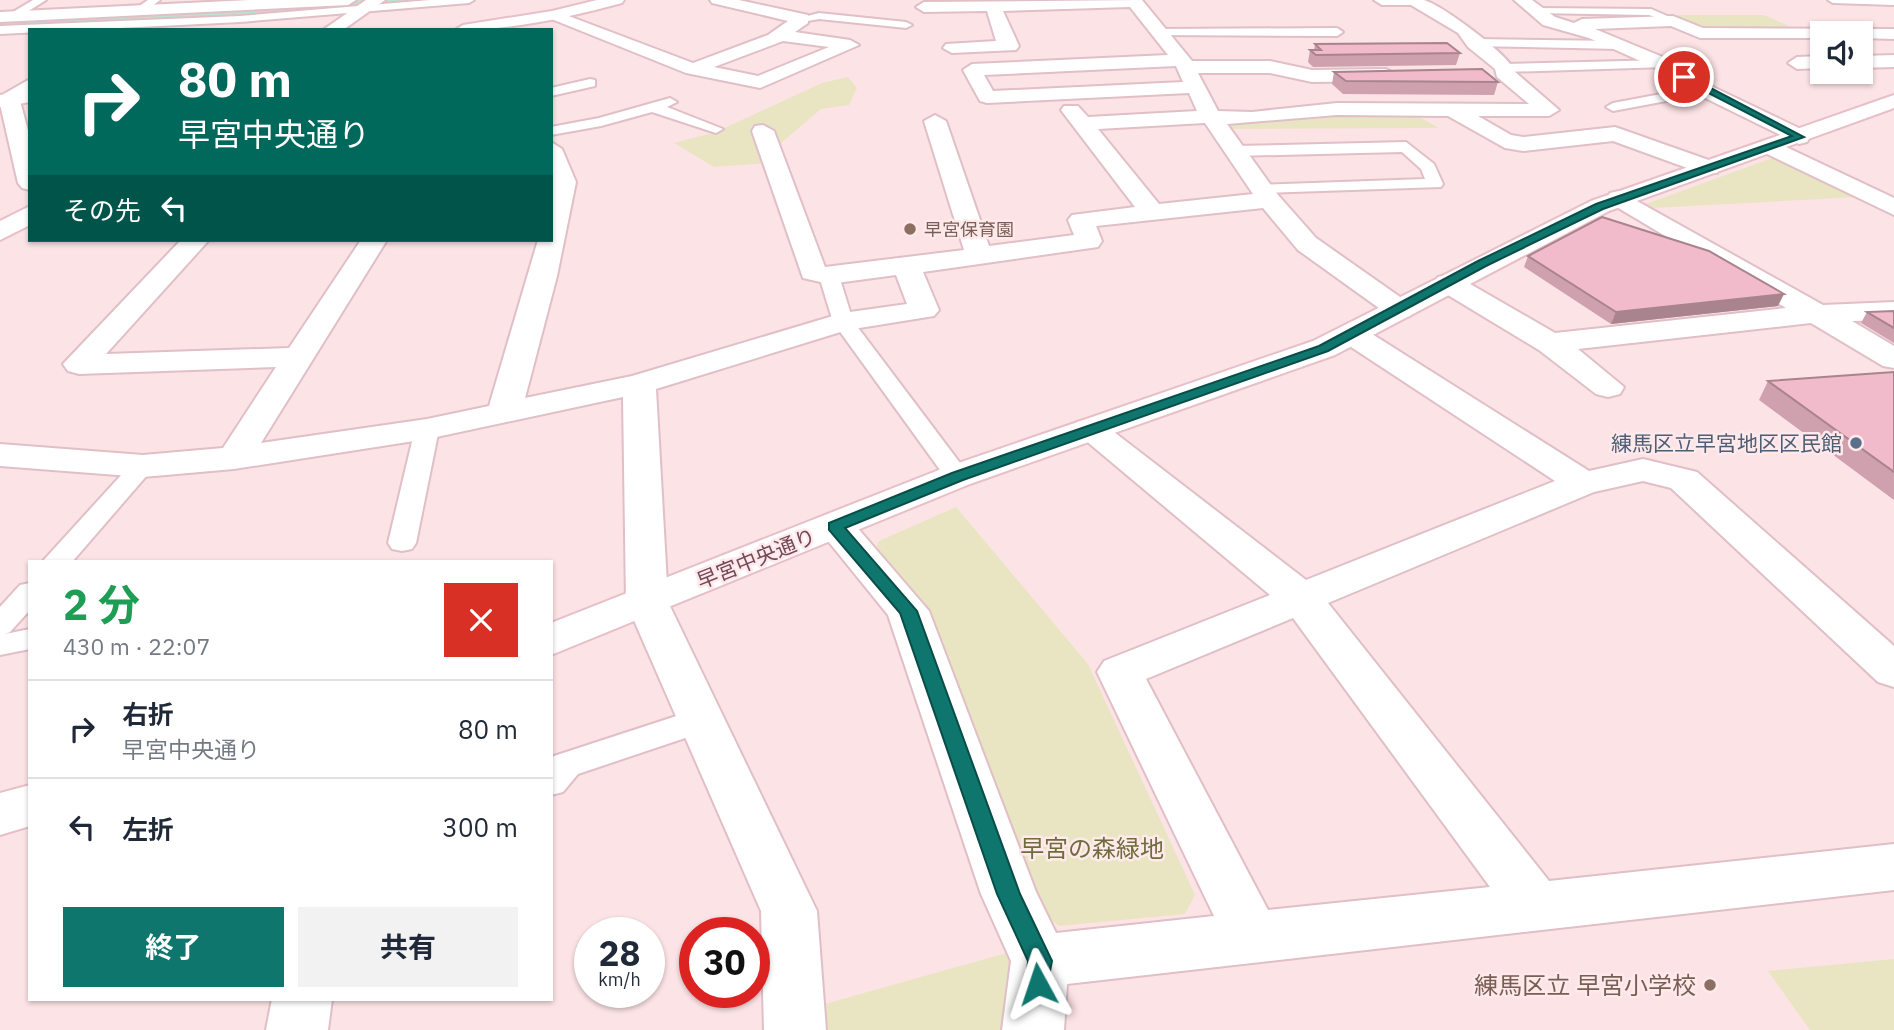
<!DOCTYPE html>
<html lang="ja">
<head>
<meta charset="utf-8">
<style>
  body { margin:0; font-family:"IBM Plex Sans","Noto Sans JP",sans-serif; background:#f2f2f3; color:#1f2937; height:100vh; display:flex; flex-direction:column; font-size:26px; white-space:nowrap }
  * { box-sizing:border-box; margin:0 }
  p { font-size:23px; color:#747a83 }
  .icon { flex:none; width:38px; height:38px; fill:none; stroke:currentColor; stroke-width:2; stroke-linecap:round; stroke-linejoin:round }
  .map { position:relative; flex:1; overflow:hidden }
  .drawer { position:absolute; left:28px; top:560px; width:525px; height:441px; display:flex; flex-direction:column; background:#fff; border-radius:0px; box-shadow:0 2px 5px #0004 }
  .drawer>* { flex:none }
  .guide { position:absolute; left:28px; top:28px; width:525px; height:214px; border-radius:0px; box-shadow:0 2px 5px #0004; background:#00695c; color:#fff; overflow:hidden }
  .controls { position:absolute; left:1810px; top:21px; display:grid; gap:14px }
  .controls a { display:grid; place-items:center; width:63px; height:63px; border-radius:0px; background:#fff; box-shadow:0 2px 5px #0004; font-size:35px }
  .speed { position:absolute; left:574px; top:917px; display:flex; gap:14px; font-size:35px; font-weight:700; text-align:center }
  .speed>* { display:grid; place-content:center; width:91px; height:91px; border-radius:50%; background:#fff; box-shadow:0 2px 5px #0004; line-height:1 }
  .speed small { font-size:18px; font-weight:400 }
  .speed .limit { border:10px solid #d22; background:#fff; color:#111 }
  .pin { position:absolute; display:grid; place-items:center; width:60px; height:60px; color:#fff; margin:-30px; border:4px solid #fff; border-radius:50%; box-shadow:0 2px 7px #0007 }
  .me { position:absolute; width:77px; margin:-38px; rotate:355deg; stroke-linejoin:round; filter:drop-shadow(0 0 5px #0008) }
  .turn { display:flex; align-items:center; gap:24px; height:147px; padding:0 35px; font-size:32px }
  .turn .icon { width:91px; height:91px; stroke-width:2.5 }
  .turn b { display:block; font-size:49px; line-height:60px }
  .then { display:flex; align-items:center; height:66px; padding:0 35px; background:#0003; gap:14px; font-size:26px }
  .round { display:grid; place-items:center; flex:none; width:74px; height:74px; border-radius:0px; background:#f2f2f3 }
  .summary { display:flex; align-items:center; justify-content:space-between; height:119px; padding:0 35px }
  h1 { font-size:42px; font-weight:700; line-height:52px; color:#1e9e55 }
  .cta { display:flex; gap:14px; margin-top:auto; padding:14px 35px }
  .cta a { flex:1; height:80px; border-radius:0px; background:#0f766e; color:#fff; font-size:28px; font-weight:700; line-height:80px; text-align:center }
  .cta a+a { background:#f2f2f3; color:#1f2937 }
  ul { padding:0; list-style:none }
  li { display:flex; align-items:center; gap:21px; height:98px; padding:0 35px; border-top:2px solid #e0e1e3 }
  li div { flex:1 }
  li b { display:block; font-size:26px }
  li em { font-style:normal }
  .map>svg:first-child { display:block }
  .green { fill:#e9e5c2 }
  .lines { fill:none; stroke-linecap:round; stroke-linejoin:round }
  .river { fill:#b8e5cc; fill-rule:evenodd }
  .lane-casing { stroke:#e0bfc7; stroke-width:4 }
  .street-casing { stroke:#e0bfc7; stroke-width:4 }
  .secondary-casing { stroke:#e7bfc8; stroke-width:4 }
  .lane { fill:#fff; fill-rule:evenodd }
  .street { fill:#fff; fill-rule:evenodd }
  .secondary { fill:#fff; fill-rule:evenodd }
  .wall { fill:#cfa1af }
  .shaded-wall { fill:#a9838e }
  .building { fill:#f1bbcb; stroke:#a9838e; stroke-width:2 }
  .route { fill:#0f766e; stroke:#0a4d48; stroke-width:2 }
  .education-dot { fill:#8d6e63; stroke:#ffe9eb; stroke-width:2.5 }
  .service-dot { fill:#5c6f8a; stroke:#ffe9eb; stroke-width:2.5 }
  .labels { text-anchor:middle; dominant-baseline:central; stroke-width:5; stroke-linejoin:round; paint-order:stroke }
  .far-education-label { font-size:18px; fill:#785e54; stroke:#ffe9eb; text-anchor:start }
  .service-label { font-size:21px; fill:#4e5e75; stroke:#ffe9eb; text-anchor:end }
  .street-label { font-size:21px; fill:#734958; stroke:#ffe9eb }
  .near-park-label { font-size:24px; fill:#6d6e3c; stroke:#ffe9eb }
  .near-education-label { font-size:24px; fill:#785e54; stroke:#ffe9eb; text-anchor:end }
</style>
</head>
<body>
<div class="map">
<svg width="1894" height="1030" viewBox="0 0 1894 1030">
  <rect width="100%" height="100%" fill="#fce3e5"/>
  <!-- green -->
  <g class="green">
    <polygon points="1675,15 1764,15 1795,29 1714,29 1701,27"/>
    <polygon points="848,77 857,88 849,105 821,109 781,143 760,143 767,163 714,167 674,143 716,132 822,83"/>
    <polygon points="1343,112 1410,112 1439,128 1230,129 1226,122"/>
    <polygon points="1772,158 1787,161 1857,197 1653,208 1646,204"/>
    <polygon points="956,507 1088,664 1195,895 1185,914 1059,926 1032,906 933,619 875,550 879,541"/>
    <polygon points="1010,952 1019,966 1013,1030 815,1030 814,1007"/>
    <polygon points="1894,959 1894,1030 1810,1030 1768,971"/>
  </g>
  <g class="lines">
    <!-- river -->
    <polygon class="river" points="275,0 425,0 420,7 409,10 194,26 30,30 30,34 0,35 0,15"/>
    <!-- lane casing -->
    <g class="lane-casing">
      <g id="lane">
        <polygon points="33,0 46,0 16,19 8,19 8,15"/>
        <polygon points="148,0 160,0 143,13 135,13 135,9"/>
        <polygon points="430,0 474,0 469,3 240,22 0,34 0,26 240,16"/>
        <polygon points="1828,0 1894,0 1894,5 1833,3"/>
        <polygon points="1537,8 1651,9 1679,21 1673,24 1649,15 1533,13 1531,11"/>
        <polygon points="819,13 906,22 912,25 906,28 819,19 802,22 796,19"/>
        <polygon points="1159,29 1337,28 1343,32 1337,36 1155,35 1155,31"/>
        <polygon points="1474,39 1620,41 1626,45 1620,49 1470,46 1468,43"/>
        <polygon points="1663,60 1669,64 1667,67 1505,72 1499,68 1505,64"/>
        <polygon points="590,79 595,80 595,86 551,96 551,88"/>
        <polygon points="1704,86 1711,90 1709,93 1613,111 1606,107 1613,103"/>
        <polygon points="670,98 677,102 667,107 723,129 716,133 652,112 601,126 551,135 551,127 599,118"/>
        <polygon points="1406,142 1434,164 1443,184 1441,187 1261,193 1253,188 1255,185 1425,179 1421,169 1402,152 1235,156 1227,151 1235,146"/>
        <polygon points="829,270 839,276 853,321 966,471 970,476 966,481 948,481 833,322 819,276"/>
        <polygon points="427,422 435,424 439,429 416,543 412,549 402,551 392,549 388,543 415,429 419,424"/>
        <polygon points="143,459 152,461 155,466 72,562 42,562 134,461"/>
        <polygon points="30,583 30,610 10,632 5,634 30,629 30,649 0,655 0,607 20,585"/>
        <polygon points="701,708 712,711 717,720 712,729 578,774 563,792 551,795 551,759 554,756"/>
      </g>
    </g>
    <!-- street casing -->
    <g class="street-casing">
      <g id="street">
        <polygon points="250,0 356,0 348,5 0,22 0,12"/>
        <path d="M 710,0 L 739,0 L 808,15 L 808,23 L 795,32 L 850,40 L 859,45 L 760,88 L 686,73 L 544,16 L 546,12 L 558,12 L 693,63 L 768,35 L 788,21 L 712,3 ZM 783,41 L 829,47 L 758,76 L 714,67 Z"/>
        <path d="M 1142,0 L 1192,61 L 1270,61 L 1312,70 L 1386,69 L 1396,75 L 1386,81 L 1312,82 L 1270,73 L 1198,73 L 1218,111 L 1252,112 L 1337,103 L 1529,104 L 1497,77 L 1495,69 L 1468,47 L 1458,33 L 1411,5 L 1382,5 L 1374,0 C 1390,0 1407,0 1423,0 C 1439,2 1513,58 1514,71 L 1559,110 L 1549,116 L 1478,116 L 1511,135 L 1523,137 L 1615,127 L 1717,163 L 1721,168 L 1717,173 L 1701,173 L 1613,141 L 1523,151 L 1505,148 L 1448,116 L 1337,115 L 1227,124 L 1278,195 L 1316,238 L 1410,304 L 1415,310 L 1410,316 L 1400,319 L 1390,316 L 1298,250 L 1263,208 L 1096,226 L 1102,241 L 1098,247 L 923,272 L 939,310 L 934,316 L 847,330 L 656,389 L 668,602 L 817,911 L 826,1030 L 764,1030 L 761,911 L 626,602 L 623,397 L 427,439 L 234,469 L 143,477 L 0,466 L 0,444 L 143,455 L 223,448 L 276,367 L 79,374 L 68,371 L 63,364 L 181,240 L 209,240 L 106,354 L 289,348 L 361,240 L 387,240 L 261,443 L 427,419 L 489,406 L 538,240 L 551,240 L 551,142 L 562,149 L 576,182 L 557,276 L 525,398 L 632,376 L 843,313 L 907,304 L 896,275 L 829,284 L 803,278 L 752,131 L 755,126 L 763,125 L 774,131 L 825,267 L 964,250 L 924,121 L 935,115 L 946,121 L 989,246 L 1074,235 L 1068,220 L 1072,215 L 1135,207 L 1064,114 L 1061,110 L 1064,106 L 1078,106 L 1088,117 L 1197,111 L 1189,93 L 987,103 L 980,101 L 963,70 L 972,64 L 1168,55 L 1130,7 L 1003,11 L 1019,46 L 1016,50 L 952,53 L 943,48 L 946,44 L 996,41 L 987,11 L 924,12 L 916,7 L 924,2 ZM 1176,66 L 1183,82 L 993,91 L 984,75 ZM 1205,123 L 1253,194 L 1159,204 L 1098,129 Z"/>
        <polygon points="1514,0 1532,0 1555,17 1574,23 1582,19 1673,16 1703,28 1894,29 1894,39 1860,38 1860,33 1822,33 1822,38 1700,38 1671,26 1595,29 1670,60 1711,86 1807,132 1810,137 1807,142 1799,144 1697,94 1656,68 1589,38 1543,25"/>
        <polygon points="1894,55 1894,67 1860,68 1860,56"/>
        <polygon points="1822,56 1822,68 1797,69 1788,63 1797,57"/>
        <polygon points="30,79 30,94 20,101 30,138 30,190 22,188 18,183 0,104 2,95"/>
        <polygon points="1771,140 1894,198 1894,215 1763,152 1760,147 1763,142"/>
        <polygon points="1619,191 1823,305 1894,302 1894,320 1852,321 1894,346 1894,368 1883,366 1811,323 1578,349 1624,387 1620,394 1608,397 1596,394 1539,350 1438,289 1434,283 1438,277 1448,275 1458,277 1555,333 1786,308 1610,203 1607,198 1610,193"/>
        <path d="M 1353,326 L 1364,329 L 1589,471 L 1643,459 L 1697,472 L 1894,646 L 1894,687 L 1878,682 L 1671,488 L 1643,481 L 1594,492 L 1328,603 L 1549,881 L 1894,844 L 1894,890 L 1067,984 L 1064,1030 L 1002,1030 L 1011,961 L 981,894 L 888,615 L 816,526 L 821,518 L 835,514 L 849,518 L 929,611 L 1036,892 L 1056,933 L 1214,916 L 1097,672 L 1104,661 L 1270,595 L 1072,429 L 1077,422 L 1089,419 L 1101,422 L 1306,580 L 1555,481 L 1342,341 L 1338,335 L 1342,329 ZM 1293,618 L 1490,887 L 1268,910 L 1146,679 Z"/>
        <polygon points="272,999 332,999 328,1030 266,1030"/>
      </g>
    </g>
    <!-- secondary casing -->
    <g class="secondary-casing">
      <g id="secondary">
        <polygon points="366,0 385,0 343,30 323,30"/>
        <path d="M 597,0 L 624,0 L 622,3 C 566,18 513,30 455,30 L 463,25 L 552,11 Z"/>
        <polygon points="30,90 30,102 0,107 0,95"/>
        <polygon points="1894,95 1894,108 1609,211 1335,355 970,484 551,655 551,623 944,468 1313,341 1591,201"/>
        <polygon points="30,206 30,225 0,240 0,221"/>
        <polygon points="30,785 30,826 0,835 0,793"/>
      </g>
    </g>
    <!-- lane -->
    <use href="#lane" class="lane"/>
    <!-- street -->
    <use href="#street" class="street"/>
    <!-- secondary -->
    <use href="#secondary" class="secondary"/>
  </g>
  <!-- wall -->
  <g class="wall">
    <polygon points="1315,44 1460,53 1456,65 1313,67 1308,62 1310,50 1314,50"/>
    <polygon points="1334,72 1498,82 1494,95 1343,94 1332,84"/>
    <polygon points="1528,256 1778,306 1611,324 1524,267"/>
    <polygon points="1894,311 1894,343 1861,323 1867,312"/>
    <polygon points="1894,372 1894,500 1759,400 1768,381"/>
  </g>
  <!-- shaded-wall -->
  <polygon class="shaded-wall" points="1784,294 1778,306 1611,324 1616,312"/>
  <!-- building -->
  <g class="building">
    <polygon points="1447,43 1460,53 1316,55 1310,50 1321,50 1315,44"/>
    <polygon points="1482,69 1498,82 1346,81 1334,72"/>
    <polygon points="1602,217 1709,251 1784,294 1616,312 1528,256"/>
    <polygon points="1894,311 1894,328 1867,312"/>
    <polygon points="1894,372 1894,472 1768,381"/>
  </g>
  <!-- route -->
  <polygon class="route" points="1681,75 1686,75 1804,137 1603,209 1486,266 1328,351 963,480 845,528 917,611 1020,894 1052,961 1046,992 1038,995 1029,992 1026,984 1028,961 997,894 900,613 829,530 829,523 952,473 1319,346 1478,261 1596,204 1792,136 1681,79"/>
  <!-- markers -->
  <g class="education-dot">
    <circle cx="910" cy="229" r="7"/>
    <circle cx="1710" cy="985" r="7"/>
  </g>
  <circle class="service-dot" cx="1856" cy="443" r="7"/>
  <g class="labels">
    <!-- far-education labels -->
    <g class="far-education-label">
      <text x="924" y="229">早宮保育園</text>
    </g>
    <!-- service labels -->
    <g class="service-label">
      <text x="1842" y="443">練馬区立早宮地区区民館</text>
    </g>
    <!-- street labels -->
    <g class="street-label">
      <text transform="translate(756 558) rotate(-22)">早宮中央通り</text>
    </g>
    <!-- near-park labels -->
    <g class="near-park-label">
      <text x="1092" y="848">早宮の森緑地</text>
    </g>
    <!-- near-education labels -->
    <g class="near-education-label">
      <text x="1696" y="985">練馬区立 早宮小学校</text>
    </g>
  </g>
</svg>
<div class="controls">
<a><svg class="icon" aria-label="sound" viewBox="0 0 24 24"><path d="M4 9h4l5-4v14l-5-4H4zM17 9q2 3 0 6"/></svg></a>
</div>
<div class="speed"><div>28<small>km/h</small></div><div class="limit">30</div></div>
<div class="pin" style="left:1684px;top:77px;background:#d93025"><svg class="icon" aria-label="arrive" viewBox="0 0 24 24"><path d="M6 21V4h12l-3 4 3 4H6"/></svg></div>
<svg class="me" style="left:1038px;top:984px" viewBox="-20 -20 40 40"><path d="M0-17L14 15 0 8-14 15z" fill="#0f766e" stroke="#fff" stroke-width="4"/></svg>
<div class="guide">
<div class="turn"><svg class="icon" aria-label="right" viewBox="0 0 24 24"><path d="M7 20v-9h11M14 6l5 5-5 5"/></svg><div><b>80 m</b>早宮中央通り</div></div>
<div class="then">その先<svg class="icon" aria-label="left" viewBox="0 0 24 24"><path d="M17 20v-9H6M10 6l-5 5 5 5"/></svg></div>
</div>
<section class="drawer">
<div class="summary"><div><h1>2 分</h1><p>430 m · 22:07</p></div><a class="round" style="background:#d93025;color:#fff"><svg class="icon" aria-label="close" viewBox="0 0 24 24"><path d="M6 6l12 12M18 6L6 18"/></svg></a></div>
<ul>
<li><svg class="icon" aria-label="right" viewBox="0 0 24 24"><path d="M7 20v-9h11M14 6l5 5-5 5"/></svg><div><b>右折</b><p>早宮中央通り</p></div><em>80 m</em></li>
<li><svg class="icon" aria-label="left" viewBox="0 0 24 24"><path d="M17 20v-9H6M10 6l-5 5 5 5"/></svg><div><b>左折</b></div><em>300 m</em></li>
</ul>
<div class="cta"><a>終了</a><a>共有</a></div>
</section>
</div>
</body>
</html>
